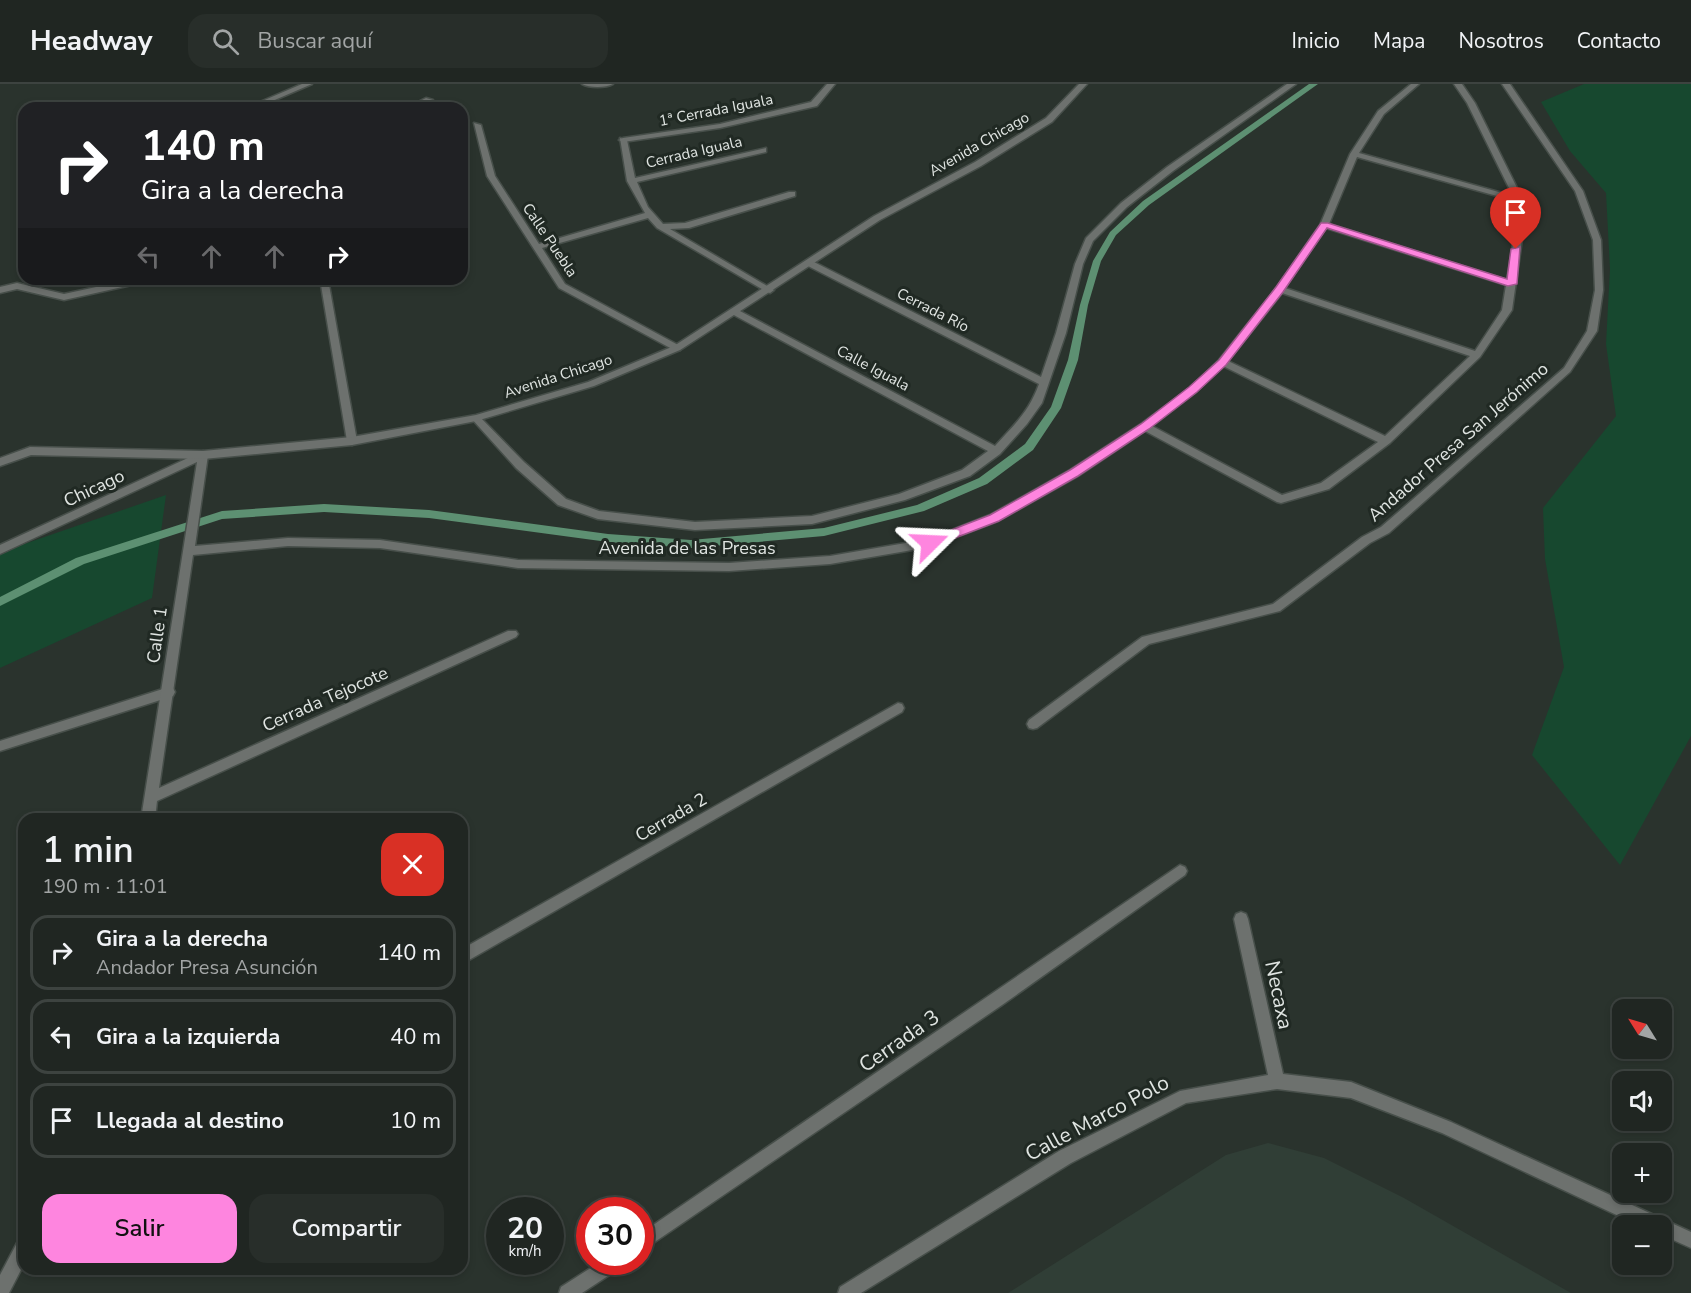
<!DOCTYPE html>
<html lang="es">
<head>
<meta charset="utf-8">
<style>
  body { margin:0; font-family:"Nunito Sans",sans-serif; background:#282e2a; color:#f1f3f6; height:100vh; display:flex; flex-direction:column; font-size:22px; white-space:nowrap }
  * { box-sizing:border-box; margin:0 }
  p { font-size:20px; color:#a2a5a5 }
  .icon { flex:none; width:33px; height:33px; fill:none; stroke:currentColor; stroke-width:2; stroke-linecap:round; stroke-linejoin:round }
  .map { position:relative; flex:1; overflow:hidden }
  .sheet { position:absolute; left:18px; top:729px; width:450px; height:462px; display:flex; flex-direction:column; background:#202622; border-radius:18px; box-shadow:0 3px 9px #0003,0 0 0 2px #3d4340 }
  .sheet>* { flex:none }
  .banner { position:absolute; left:18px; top:18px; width:450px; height:183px; border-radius:18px; box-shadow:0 3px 9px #0003,0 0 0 2px #3d4340; background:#202124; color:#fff; overflow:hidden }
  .needle { width:39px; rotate:307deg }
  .fabs { position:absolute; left:1612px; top:915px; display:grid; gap:12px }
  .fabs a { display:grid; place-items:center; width:60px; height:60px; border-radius:12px; background:#202622; box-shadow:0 3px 9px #0003,0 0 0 2px #3d4340; font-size:30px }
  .speed { position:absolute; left:486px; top:1113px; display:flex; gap:12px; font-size:30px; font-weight:700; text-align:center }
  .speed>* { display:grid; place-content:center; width:78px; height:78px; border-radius:50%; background:#202622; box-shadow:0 3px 9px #0003,0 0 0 2px #3d4340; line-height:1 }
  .speed small { font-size:15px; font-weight:400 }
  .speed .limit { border:9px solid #d22; background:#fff; color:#111 }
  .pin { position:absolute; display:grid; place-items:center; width:51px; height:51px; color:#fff; margin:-62px -26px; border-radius:50% 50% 50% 0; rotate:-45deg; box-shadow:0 0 6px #0007 }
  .pin .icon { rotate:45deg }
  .me { position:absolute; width:66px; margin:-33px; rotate:69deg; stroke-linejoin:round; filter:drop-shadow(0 0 4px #0008) }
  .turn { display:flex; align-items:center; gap:21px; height:126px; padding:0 24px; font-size:27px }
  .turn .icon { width:78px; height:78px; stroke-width:2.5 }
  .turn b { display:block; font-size:42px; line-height:51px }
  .lanes { display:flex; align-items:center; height:57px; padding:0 24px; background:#0003; justify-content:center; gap:30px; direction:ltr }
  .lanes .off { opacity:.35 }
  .round { display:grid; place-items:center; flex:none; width:63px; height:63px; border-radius:18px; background:#282e2a }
  .head { display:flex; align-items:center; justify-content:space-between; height:102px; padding:0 24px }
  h1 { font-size:36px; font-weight:600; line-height:45px }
  .cta { display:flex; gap:12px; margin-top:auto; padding:12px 24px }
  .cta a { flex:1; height:69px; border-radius:18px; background:#fe85df; color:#111; font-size:24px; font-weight:600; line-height:69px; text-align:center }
  .cta a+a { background:#282e2a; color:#f1f3f6 }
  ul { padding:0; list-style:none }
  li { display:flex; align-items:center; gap:18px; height:75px; margin:0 12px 9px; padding:0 12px; border:3px solid #3d4340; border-radius:18px }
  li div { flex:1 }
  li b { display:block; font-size:22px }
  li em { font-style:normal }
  header { display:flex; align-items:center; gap:36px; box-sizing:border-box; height:84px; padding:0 30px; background:#202622; border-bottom:2px solid #3d4340 }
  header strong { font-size:28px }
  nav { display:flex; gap:33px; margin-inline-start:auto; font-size:21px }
  .search { width:420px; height:54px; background:#282e2a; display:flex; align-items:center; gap:15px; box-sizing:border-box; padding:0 21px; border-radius:18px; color:#a2a5a5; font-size:22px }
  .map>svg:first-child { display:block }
  .built { fill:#303e36 }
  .green { fill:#17482f }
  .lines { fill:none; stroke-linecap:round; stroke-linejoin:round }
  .stream { fill:#5d9072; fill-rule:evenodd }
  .service-casing { stroke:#474f4a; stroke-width:3 }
  .minor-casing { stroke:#474f4a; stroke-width:3 }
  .tertiary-casing { stroke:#474f4a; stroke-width:3 }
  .service { fill:#6d716e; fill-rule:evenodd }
  .minor { fill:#6d716e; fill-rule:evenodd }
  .tertiary { fill:#6d716e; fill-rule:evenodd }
  .route { fill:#fe85df; stroke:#a55691; stroke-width:1.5 }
  .labels { text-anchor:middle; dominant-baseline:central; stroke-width:6; stroke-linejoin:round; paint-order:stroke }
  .far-street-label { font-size:15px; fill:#e0e5e2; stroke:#202923 }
  .street-label { font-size:18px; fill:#e0e5e2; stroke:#202923 }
  .near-street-label { font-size:21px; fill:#e0e5e2; stroke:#202923 }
</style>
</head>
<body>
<header>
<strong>Headway</strong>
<div class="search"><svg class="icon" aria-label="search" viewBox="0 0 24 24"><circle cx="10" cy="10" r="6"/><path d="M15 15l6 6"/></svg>Buscar aquí</div>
<nav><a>Inicio</a><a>Mapa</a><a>Nosotros</a><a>Contacto</a></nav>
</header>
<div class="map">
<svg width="1691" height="1209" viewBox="0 0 1691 1209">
  <rect width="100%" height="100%" fill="#2a332d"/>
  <!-- built -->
  <polygon class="built" points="1268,1059 1324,1074 1404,1114 1571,1209 1008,1209 1226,1071"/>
  <!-- green -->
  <g class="green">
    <polygon points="1584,0 1691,0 1691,652 1620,781 1532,671 1564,583 1545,475 1543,424 1616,332 1606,260 1610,185 1606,109 1570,67 1541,18"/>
    <polygon points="166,411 152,514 0,584 0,471 4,467"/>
  </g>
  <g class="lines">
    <!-- stream -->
    <polygon class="stream" points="1309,0 1318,0 1149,121 1116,151 1101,177 1088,221 1078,276 1061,324 1033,366 987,400 924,427 824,452 691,464 608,458 429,434 324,428 222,435 84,480 0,522 0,513 76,474 222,427 324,420 429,426 608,450 691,456 824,444 917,421 979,394 1025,360 1051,323 1068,276 1080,221 1093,177 1110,148 1143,117"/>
    <!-- service casing -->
    <g class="service-casing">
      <g id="service">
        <polygon points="302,0 312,0 256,24 246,24"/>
        <path d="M 582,0 L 613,0 C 606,4 589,4 582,0 Z"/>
        <polygon points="827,0 835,0 817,22 720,44 623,58 619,56 623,54 720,40 811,18"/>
        <polygon points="426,14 433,16 416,24 406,24"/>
        <polygon points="133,195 149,195 145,198 64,216 17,205 0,209 0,203 17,199 64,210"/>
        <polygon points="169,603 173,604 175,608 173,612 0,667 0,657"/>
      </g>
    </g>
    <!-- minor casing -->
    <g class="minor-casing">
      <g id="minor">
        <path d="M 1287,0 L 1296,0 L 1173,87 L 1127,123 L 1093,157 L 1083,180 L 1066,249 L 1042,319 L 1027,340 L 1000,370 L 970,392 L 905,416 L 812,440 L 695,446 L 598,435 L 558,421 L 516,384 L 471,334 L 473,332 L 479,332 L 524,378 L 566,415 L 599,427 L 695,438 L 812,432 L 899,410 L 962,386 L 988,367 L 732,230 L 732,226 L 738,226 L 995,362 C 1014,341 1029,328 1039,300 L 806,181 L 806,177 L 812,177 L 1041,293 L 1056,249 L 1075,180 L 1086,154 L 1121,119 L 1167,83 Z"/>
        <path d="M 1411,0 L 1419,0 L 1384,30 L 1359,69 L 1513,112 L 1467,19 L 1454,0 L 1462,0 L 1475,19 L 1523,116 L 1523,148 L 1512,226 L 1480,273 L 1390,359 L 1329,405 L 1281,419 L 1277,418 L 1145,347 L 1078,392 L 998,437 L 930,463 L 830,480 L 729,487 L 518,484 L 380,464 L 288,462 L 193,471 L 159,704 L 508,547 L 516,547 L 518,550 L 516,553 L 157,717 L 155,735 L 141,735 L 197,378 L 0,470 L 0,461 L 203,367 L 208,371 L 195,462 L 288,454 L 380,456 L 518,476 L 729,479 L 830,472 L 929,455 L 990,431 L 1070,386 L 1141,340 L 1190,304 L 1219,276 L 1277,203 L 1320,141 L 1350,70 L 1378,27 ZM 1357,73 L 1515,117 L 1515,148 L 1507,196 L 1329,140 ZM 1326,144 L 1506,201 L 1502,226 L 1475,267 L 1285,204 ZM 1282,209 L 1470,272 L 1385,352 L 1228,277 ZM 1223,282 L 1378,358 L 1321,399 L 1282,411 L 1152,342 L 1196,308 Z"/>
        <polygon points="1502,0 1510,0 1583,107 1601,156 1603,206 1597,247 1570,288 1389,449 1370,459 1280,527 1149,560 1037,644 1033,645 1029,644 1027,640 1029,636 1142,553 1273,520 1362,453 1381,443 1564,284 1587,247 1595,206 1593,156 1575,107"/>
        <polygon points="474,39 481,41 495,92 539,160 645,129 627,97 620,54 627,56 635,94 766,64 766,68 637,98 648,123 663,140 685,139 789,108 795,108 795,112 689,144 670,145 774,206 770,209 767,208 657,144 648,134 542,164 565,200 680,262 680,266 674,266 559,204 487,92"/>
        <polygon points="320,195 328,195 357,357 352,361 347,357"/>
        <polygon points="898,619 902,620 904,624 902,628 462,880 462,865"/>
        <polygon points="1180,781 1185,783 1187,787 1185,791 1002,921 640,1168 640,1150"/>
        <polygon points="1241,828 1246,830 1248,835 1283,990 1351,998 1451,1038 1691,1148 1691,1164 1662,1151 1662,1142 1640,1142 1442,1049 1351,1014 1277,1005 1186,1019 1071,1079 861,1209 838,1209 840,1203 1059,1067 1180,1007 1268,991 1234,835 1236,830"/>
        <polygon points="24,1155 24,1180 9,1209 0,1209 0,1191 18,1157"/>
        <polygon points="600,1178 622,1178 620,1184 582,1209 559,1209 561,1203"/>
      </g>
    </g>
    <!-- tertiary casing -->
    <g class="tertiary-casing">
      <polygon id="tertiary" points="1079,0 1087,0 1052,38 981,82 880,136 680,266 594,302 476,337 352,361 203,375 31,371 0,382 0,374 30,363 203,367 352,353 476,331 588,298 674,262 874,132 975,78 1046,34"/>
    </g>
    <!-- service -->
    <use href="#service" class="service"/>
    <!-- minor -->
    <use href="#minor" class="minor"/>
    <!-- tertiary -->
    <use href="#tertiary" class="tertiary"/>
  </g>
  <!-- route -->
  <polygon class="route" points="1321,139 1328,139 1507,195 1511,165 1520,163 1517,200 1508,202 1327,144 1283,208 1226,281 1197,308 1149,345 1078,392 999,437 934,462 925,462 924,459 925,456 990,431 1070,386 1141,340 1189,303 1219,276 1276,203"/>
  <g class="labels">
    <!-- far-street labels -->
    <g class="far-street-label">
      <text transform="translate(716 26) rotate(-11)">1ª Cerrada Iguala</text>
      <text transform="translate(979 60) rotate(-30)">Avenida Chicago</text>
      <text transform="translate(694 68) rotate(-13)">Cerrada Iguala</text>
      <text transform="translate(550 156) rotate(56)">Calle Puebla</text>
      <text transform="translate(933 226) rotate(27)">Cerrada Río</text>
      <text transform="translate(873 284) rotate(28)">Calle Iguala</text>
      <text transform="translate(558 292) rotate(-18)">Avenida Chicago</text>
    </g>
    <!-- street labels -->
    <g class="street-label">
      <text transform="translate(1458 358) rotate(-41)">Andador Presa San Jerónimo</text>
      <text transform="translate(94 404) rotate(-25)">Chicago</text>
      <text x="687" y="464">Avenida de las Presas</text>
      <text transform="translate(157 551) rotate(-82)">Calle 1</text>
      <text transform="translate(325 615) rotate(-24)">Cerrada Tejocote</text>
      <text transform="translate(671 733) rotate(-30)">Cerrada 2</text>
    </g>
    <!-- near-street labels -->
    <g class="near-street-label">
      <text transform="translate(1279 911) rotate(78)">Necaxa</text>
      <text transform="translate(899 957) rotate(-35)">Cerrada 3</text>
      <text transform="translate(1097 1034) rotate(-28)">Calle Marco Polo</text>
    </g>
  </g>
</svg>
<div class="fabs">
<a><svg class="needle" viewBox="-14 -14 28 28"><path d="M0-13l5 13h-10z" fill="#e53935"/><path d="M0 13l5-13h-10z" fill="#a2a5a5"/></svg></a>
<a><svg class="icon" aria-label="sound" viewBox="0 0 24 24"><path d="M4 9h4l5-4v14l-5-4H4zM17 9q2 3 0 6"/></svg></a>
<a>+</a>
<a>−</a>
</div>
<div class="speed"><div>20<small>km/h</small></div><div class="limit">30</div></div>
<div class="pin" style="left:1516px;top:165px;background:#d93025"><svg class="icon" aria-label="arrive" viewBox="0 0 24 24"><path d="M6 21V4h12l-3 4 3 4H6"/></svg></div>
<svg class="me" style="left:930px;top:459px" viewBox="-20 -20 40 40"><path d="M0-17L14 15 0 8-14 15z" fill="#fe85df" stroke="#fff" stroke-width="4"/></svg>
<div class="banner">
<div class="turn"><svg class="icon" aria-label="right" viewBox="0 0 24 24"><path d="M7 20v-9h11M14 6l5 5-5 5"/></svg><div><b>140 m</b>Gira a la derecha</div></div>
<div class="lanes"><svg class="icon off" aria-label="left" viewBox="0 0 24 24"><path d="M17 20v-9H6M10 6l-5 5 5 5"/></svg><svg class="icon off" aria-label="ahead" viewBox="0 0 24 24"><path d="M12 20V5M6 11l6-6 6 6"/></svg><svg class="icon off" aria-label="ahead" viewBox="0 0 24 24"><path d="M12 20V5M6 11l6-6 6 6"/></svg><svg class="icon" aria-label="right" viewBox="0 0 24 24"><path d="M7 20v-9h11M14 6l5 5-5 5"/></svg></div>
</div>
<section class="sheet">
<div class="head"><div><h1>1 min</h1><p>190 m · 11:01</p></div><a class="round" style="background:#d93025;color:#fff"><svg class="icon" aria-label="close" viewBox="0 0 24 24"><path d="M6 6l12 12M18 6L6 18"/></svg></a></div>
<ul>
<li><svg class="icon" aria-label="right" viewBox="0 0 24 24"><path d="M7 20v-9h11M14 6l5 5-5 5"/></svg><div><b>Gira a la derecha</b><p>Andador Presa Asunción</p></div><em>140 m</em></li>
<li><svg class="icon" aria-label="left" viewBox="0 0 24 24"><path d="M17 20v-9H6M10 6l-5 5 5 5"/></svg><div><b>Gira a la izquierda</b></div><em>40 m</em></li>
<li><svg class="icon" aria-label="arrive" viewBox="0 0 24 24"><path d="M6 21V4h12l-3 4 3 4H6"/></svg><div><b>Llegada al destino</b></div><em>10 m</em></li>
</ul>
<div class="cta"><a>Salir</a><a>Compartir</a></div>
</section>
</div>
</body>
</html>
